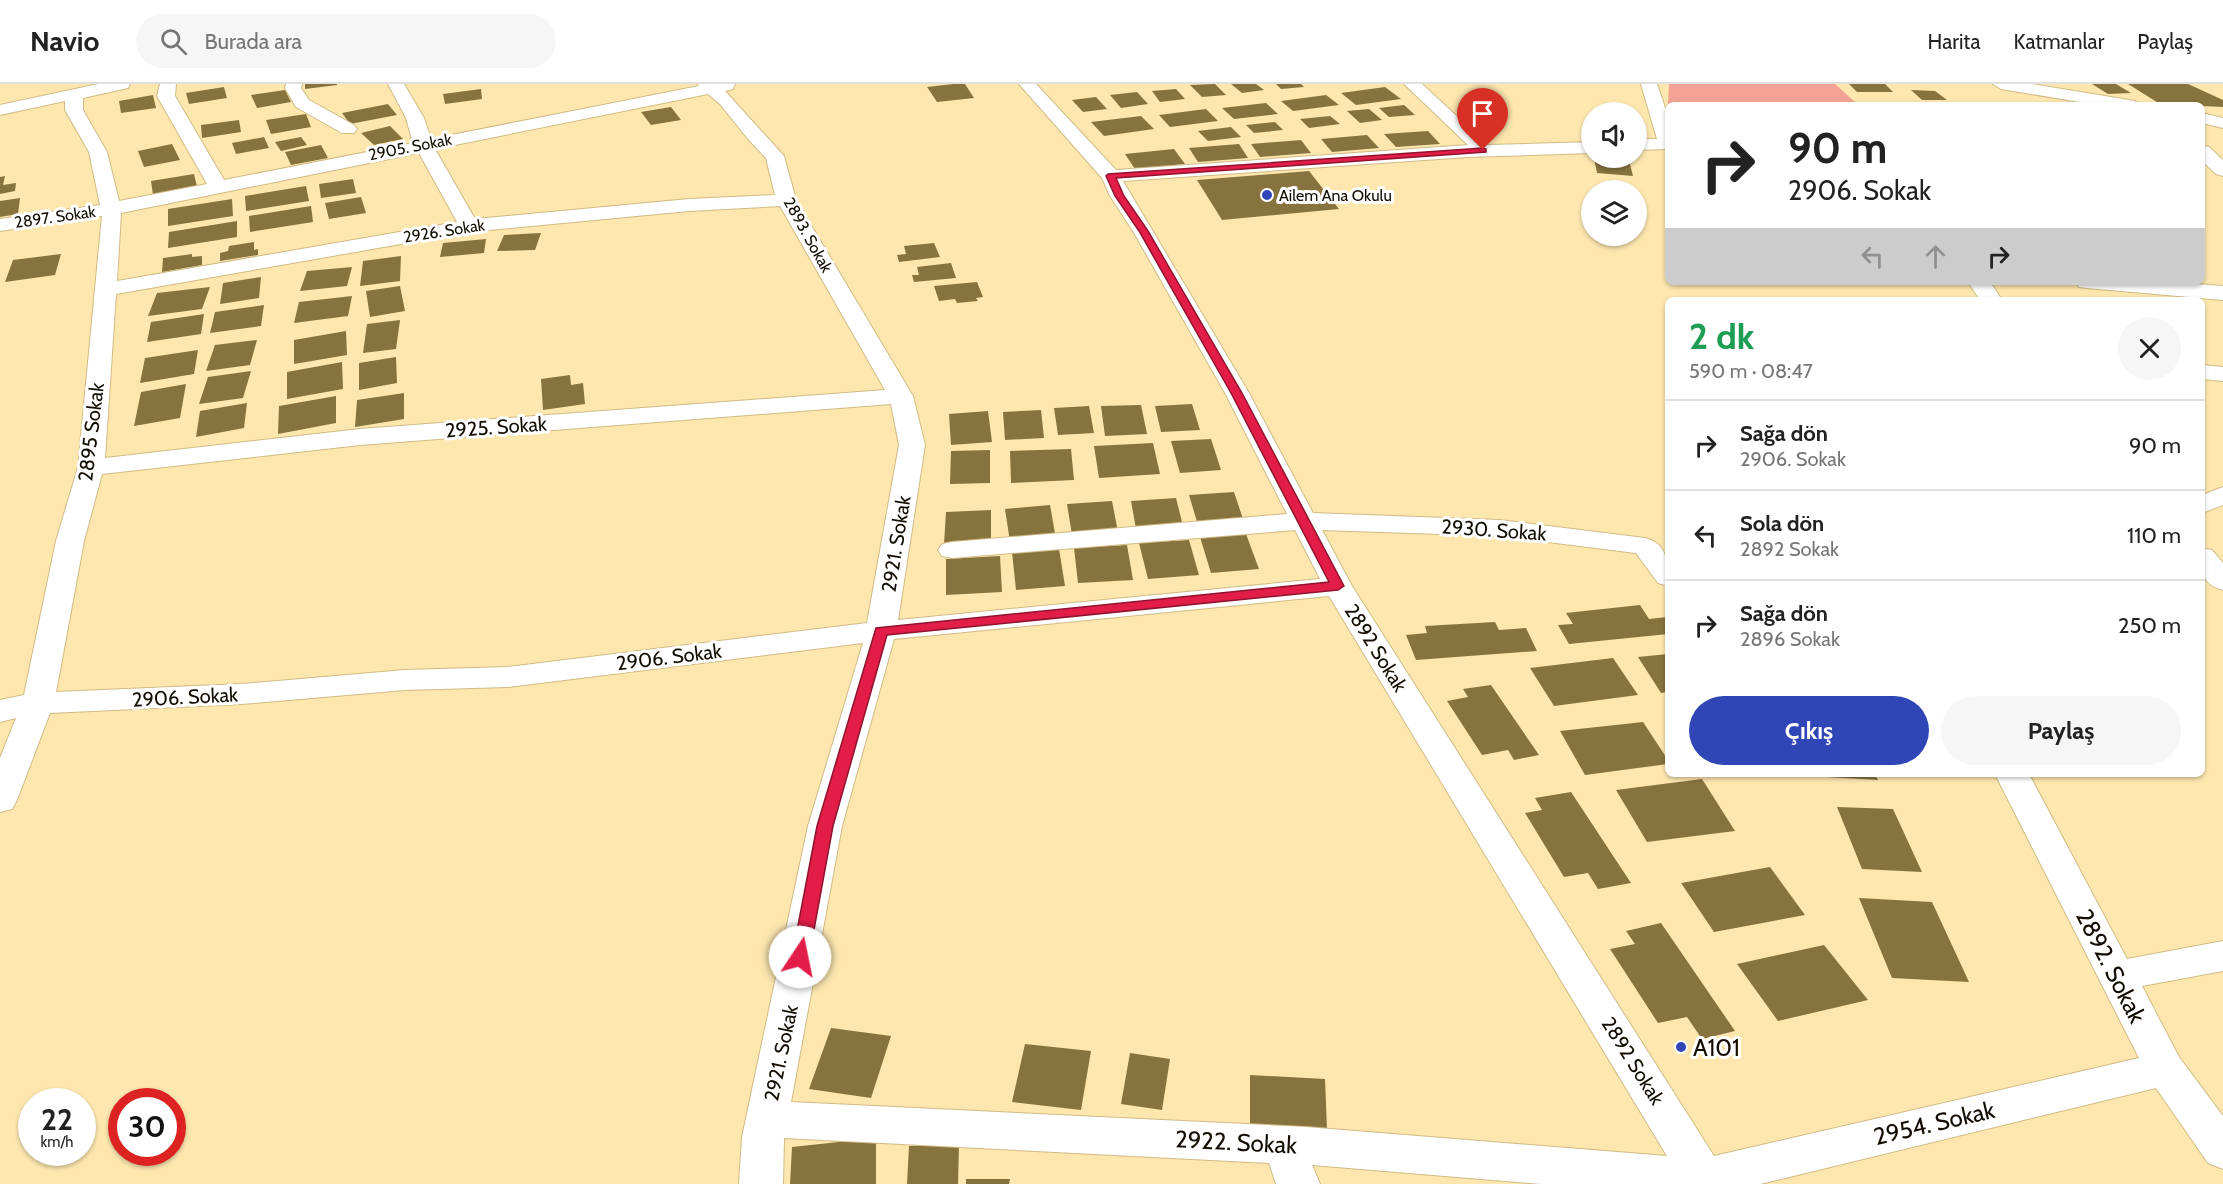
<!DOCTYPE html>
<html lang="tr">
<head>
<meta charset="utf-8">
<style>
  body { margin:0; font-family:Cabin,sans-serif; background:#f6f6f6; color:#222; height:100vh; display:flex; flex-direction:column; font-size:22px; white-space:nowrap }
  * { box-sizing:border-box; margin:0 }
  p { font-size:20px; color:#767676 }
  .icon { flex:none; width:33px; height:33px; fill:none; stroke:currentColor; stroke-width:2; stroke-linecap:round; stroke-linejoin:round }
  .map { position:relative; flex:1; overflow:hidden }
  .panel { position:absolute; left:1665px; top:213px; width:540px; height:480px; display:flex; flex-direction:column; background:#fff; border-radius:9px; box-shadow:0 2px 4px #0004 }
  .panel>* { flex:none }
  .guide { position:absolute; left:1665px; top:18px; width:540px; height:183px; border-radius:9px; box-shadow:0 2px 4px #0004; background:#fff; color:#222; overflow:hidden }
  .controls { position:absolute; left:1581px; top:18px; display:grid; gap:12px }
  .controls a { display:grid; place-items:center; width:66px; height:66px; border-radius:50%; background:#fff; box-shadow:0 2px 4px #0004; font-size:30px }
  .speed { position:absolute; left:18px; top:1004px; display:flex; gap:12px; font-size:30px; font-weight:700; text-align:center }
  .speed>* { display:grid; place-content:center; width:78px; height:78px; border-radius:50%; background:#fff; box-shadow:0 2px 4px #0004; line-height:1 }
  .speed small { font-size:15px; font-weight:400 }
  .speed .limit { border:9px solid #d22; background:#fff; color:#111 }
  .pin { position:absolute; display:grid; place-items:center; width:51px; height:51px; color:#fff; margin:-62px -26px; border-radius:50% 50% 50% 0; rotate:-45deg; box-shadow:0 0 6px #0007 }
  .pin .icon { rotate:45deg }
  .me { position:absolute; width:66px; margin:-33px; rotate:11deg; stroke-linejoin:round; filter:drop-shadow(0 0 4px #0008) }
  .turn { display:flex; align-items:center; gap:21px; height:126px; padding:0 24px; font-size:27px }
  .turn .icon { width:78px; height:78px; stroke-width:2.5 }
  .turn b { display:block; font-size:42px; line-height:51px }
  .lanes { display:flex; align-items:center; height:57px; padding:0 24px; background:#0003; justify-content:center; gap:30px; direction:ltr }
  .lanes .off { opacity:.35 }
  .round { display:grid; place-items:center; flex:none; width:63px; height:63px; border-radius:32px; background:#f6f6f6 }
  .head { display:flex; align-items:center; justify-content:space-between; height:102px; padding:0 24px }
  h1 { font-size:36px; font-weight:800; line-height:45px; color:#1e9e55 }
  .button { display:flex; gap:12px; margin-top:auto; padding:12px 24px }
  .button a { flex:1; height:69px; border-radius:36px; background:#3046b7; color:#fff; font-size:24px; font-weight:800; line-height:69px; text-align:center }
  .button a+a { background:#f6f6f6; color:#222 }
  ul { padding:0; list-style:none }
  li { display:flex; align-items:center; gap:18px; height:90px; padding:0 24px; border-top:2px solid #e0e0e0 }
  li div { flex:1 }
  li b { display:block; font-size:22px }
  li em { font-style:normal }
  header { display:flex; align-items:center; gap:36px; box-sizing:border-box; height:84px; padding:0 30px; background:#fff; border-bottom:2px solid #e0e0e0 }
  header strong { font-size:28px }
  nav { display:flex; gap:33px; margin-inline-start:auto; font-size:21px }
  .search { width:420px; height:54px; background:#f6f6f6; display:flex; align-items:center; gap:15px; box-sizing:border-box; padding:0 21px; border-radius:33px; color:#767676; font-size:22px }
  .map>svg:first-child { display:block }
  .green { fill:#f3a295 }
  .building { fill:#87733e }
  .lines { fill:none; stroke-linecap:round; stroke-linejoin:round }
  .minor-casing { stroke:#d1bb85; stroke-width:2 }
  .minor { fill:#fff; fill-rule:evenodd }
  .route { fill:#e11d48; stroke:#92132f; stroke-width:1.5 }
  .poi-dot { fill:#3046b7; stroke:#fff; stroke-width:2 }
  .labels { text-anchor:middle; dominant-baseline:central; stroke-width:6; stroke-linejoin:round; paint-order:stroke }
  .far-street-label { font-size:16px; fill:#130c00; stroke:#fff }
  .far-poi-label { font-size:16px; fill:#130c00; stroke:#fff; text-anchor:start }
  .street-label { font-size:20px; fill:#130c00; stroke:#fff }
  .near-street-label { font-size:24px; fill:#130c00; stroke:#fff }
  .near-poi-label { font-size:24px; fill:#130c00; stroke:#fff; text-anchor:start }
</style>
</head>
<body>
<header>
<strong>Navio</strong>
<div class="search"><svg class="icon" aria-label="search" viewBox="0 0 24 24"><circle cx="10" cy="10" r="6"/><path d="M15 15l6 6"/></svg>Burada ara</div>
<nav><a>Harita</a><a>Katmanlar</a><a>Paylaş</a></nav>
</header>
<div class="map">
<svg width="2223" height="1100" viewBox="0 0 2223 1100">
  <rect width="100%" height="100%" fill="#fde7af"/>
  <!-- green -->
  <polygon class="green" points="1669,0 1835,0 1855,18 1668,21"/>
  <!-- building -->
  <g class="building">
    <polygon points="305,0 337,0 337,1 305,5"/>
    <polygon points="953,0 965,0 974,14 937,18 927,3"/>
    <polygon points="1215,0 1226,11 1202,13 1190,1"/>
    <polygon points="1231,0 1256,0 1264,6 1242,9"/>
    <polygon points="1276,0 1301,0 1304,3 1281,5"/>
    <polygon points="1849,0 1885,0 1893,8 1857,8"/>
    <polygon points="2092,0 2116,0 2131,9 2108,10"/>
    <polygon points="2128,0 2188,0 2223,16 2223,23 2160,20"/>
    <polygon points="224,3 227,14 189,20 186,9"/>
    <polygon points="1385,3 1401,15 1356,21 1341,9"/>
    <polygon points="481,5 482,15 445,20 443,10"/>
    <polygon points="1176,5 1185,15 1160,18 1152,7"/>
    <polygon points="285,6 291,18 257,24 251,11"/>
    <polygon points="1911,6 1935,7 1947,16 1922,16"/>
    <polygon points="1137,8 1148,20 1121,24 1110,11"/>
    <polygon points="153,11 156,24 121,29 119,17"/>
    <polygon points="1326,11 1339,21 1293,27 1281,17"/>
    <polygon points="1096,13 1107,25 1083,28 1072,16"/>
    <polygon points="1266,19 1278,30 1234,35 1222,24"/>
    <polygon points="388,20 397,31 350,40 342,29"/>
    <polygon points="1404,21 1415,31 1389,33 1379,24"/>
    <polygon points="671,23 681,36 651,41 641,28"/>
    <polygon points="1206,25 1218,37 1170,43 1159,31"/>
    <polygon points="1369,25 1382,36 1360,39 1347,27"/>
    <polygon points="306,30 311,43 271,50 266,36"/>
    <polygon points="1141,32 1154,45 1104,52 1091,38"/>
    <polygon points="1330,32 1340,40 1309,44 1300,35"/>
    <polygon points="239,36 241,48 202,54 201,41"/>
    <polygon points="1275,38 1283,46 1254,49 1246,41"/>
    <polygon points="390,42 403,55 374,61 361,49"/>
    <polygon points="1231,43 1241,53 1208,57 1198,47"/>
    <polygon points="1428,47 1440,60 1396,63 1384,50"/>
    <polygon points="1367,51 1379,64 1332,68 1321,55"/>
    <polygon points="264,53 269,64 236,70 232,59"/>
    <polygon points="301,53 307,61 281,67 275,58"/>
    <polygon points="1301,56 1311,69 1260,73 1251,60"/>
    <polygon points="172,60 180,76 144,83 138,67"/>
    <polygon points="1239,60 1248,74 1198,78 1189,64"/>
    <polygon points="321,61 328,74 291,81 285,68"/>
    <polygon points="1174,65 1185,80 1135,85 1125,70"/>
    <polygon points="1594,74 1629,76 1633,92 1597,89"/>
    <polygon points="1309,87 1339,125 1222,136 1197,96"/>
    <polygon points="194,90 197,103 153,111 151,97"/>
    <polygon points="5,92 3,101 16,99 15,107 0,110 0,93"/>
    <polygon points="353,95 356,109 321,114 319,100"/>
    <polygon points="306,102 309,117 246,127 245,112"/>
    <polygon points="361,113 366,129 329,135 325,119"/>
    <polygon points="20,114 18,130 0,133 0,117"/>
    <polygon points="232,115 233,132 168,142 168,125"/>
    <polygon points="311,122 313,138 250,148 249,132"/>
    <polygon points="237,137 237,153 168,164 169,148"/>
    <polygon points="541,149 535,166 497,167 504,151"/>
    <polygon points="486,155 484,169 440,173 443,159"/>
    <polygon points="254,158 254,166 258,165 258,171 220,177 220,169 228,167 229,162"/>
    <polygon points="934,159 940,173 899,178 897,171 906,170 904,162"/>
    <polygon points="61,170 55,191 5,198 13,176"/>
    <polygon points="192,170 192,173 202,172 202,181 162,188 163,174"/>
    <polygon points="401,172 400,197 360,202 363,177"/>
    <polygon points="951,179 956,194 914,198 912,191 919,191 917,183"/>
    <polygon points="352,183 347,202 300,207 307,187"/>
    <polygon points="261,193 259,214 220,220 223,199"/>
    <polygon points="977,198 983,213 976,214 978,217 957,219 955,215 939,217 934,202"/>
    <polygon points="400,202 405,227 370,233 366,207"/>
    <polygon points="210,203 202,225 148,232 157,209"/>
    <polygon points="352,212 348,232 294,239 299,218"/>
    <polygon points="264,221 261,242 210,249 215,228"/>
    <polygon points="204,230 201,250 147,258 151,238"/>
    <polygon points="400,236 396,265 363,269 367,240"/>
    <polygon points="346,247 347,271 294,280 294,256"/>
    <polygon points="257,256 250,281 206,287 215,261"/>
    <polygon points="198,266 194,290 140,299 145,274"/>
    <polygon points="396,273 397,299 359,306 359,279"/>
    <polygon points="342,278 343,305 287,315 287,288"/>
    <polygon points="251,287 243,314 199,320 208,293"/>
    <polygon points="570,291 571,301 583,299 585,320 543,326 541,295"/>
    <polygon points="186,300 180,334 134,342 141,308"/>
    <polygon points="404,309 404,335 355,343 357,316"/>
    <polygon points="336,312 336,339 278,350 279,322"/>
    <polygon points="247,319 244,344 196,353 200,327"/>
    <polygon points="1192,320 1200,346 1161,348 1155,322"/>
    <polygon points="1141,321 1147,350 1105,352 1101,322"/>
    <polygon points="1089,322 1094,349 1058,351 1054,324"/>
    <polygon points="1041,326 1044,354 1005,356 1003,328"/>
    <polygon points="988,327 992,358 951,361 949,330"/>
    <polygon points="1211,355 1221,386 1180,389 1171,357"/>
    <polygon points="1153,359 1160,390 1099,394 1094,362"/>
    <polygon points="1071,365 1074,396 1011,399 1010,367"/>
    <polygon points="990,366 990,399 950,400 951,367"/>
    <polygon points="1234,408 1244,438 1198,441 1189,411"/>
    <polygon points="1176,414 1183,442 1136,445 1131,417"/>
    <polygon points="1112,417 1118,448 1072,451 1067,420"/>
    <polygon points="1050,421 1056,455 1010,458 1005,425"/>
    <polygon points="991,426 991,459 944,460 946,428"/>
    <polygon points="1246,450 1259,485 1211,489 1200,453"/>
    <polygon points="1189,456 1199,491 1148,495 1139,459"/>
    <polygon points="1127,461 1133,496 1078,499 1074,464"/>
    <polygon points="1059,465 1065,502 1016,506 1012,468"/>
    <polygon points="1000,472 1002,508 946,511 946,475"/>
    <polygon points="1640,521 1649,535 1667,533 1668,550 1569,560 1558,541 1573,540 1566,529"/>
    <polygon points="1495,538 1499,546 1526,544 1537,567 1416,576 1406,551 1427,549 1425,542"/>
    <polygon points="1668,570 1668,608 1661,609 1638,573"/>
    <polygon points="1613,574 1638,611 1554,622 1530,584"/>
    <polygon points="1491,601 1539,671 1514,676 1508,666 1482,671 1447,617 1468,613 1463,605"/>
    <polygon points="1643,638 1668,676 1668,680 1585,691 1560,647"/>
    <polygon points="1824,690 1875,690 1878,696 1826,693"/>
    <polygon points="1702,695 1735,747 1647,758 1616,706"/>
    <polygon points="1571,708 1631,799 1598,805 1588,789 1564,793 1525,729 1542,726 1535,714"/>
    <polygon points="1837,723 1893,725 1922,788 1862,785"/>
    <polygon points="1770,783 1805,831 1714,848 1681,799"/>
    <polygon points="1859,814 1932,818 1969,898 1892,894"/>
    <polygon points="1661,839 1735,947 1702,955 1687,933 1658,939 1610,865 1635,860 1626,847"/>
    <polygon points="1824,861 1868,916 1778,937 1737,880"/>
    <polygon points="831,944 891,952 871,1014 809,1005"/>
    <polygon points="1025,960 1091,967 1081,1026 1012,1018"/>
    <polygon points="1130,969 1170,975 1162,1026 1121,1020"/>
    <polygon points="1250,991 1325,995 1327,1046 1250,1041"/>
    <polygon points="876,1054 876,1100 790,1100 792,1063"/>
    <polygon points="959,1060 958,1100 907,1100 909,1062"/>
    <polygon points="966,1095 1010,1095 1009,1100 966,1100"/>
  </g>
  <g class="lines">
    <!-- minor casing -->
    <g class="minor-casing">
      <g id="minor">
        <path d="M 98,0 L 130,0 L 128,4 L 83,14 L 83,26 L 107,68 L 119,117 L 207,100 L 157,12 L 160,0 L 176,0 L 175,12 L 224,96 L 413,59 L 406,34 L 388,0 L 404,0 L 424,34 L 431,55 L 699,2 L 698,0 L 735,0 L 733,5 L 725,7 L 784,72 L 796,116 L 913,312 L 925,361 L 898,536 L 1320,495 L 1295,446 L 952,474 L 942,472 L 938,466 L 942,460 L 952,458 L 1287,430 L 1225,309 L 1133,147 L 1110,112 L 1102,94 L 1019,0 L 1036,0 L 1116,86 L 1468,61 L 1404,0 L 1422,0 L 1488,61 L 1592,58 L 1592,69 L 1468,73 L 1123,97 L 1249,309 L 1313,429 L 1499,436 L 1645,454 C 1669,460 1668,481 1668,502 L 1658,499 L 1636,469 L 1499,452 L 1322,446 L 1352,502 L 1714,1072 L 2139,974 L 1995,690 L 2029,690 L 2127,875 L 2223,857 L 2223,887 L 2142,902 L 2179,973 L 2223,1032 L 2223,1085 L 2208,1079 L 2156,1004 L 1760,1100 L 1541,1100 L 1312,1081 L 1320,1100 L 1276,1100 L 1269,1079 L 784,1054 L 783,1100 L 739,1100 L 742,1053 L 808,742 L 863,559 L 508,603 L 405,606 L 242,620 L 50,629 L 17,716 L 12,725 L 0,728 L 0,674 L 16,634 L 0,638 L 0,616 L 24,611 L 56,457 L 78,383 L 102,132 L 0,147 L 0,135 L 100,121 L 89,68 L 65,26 L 65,17 L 0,31 L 0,21 ZM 708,10 L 720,20 L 748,55 L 766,74 L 775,111 L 689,115 L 475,135 L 435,65 ZM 419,69 L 457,138 L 117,197 L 121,129 ZM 780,122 L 885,306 L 360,345 L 105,374 L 116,210 L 469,148 L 689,127 ZM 891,320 L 899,361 L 867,539 L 508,583 L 405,586 L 242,600 L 56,608 L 84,457 L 102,390 L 360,361 ZM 1329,512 L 1667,1072 L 1306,1043 L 791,1018 L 842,742 L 894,555 Z"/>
        <polygon points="286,0 302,0 301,4 309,16 354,41 357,45 354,49 342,49 296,23 285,4"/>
        <polygon points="1641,0 1657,0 1668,32 1668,65 1636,66 1636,55 1657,55"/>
        <polygon points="1993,0 2032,0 2129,16 2135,17 2138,21 2098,21 2001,5"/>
        <polygon points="2202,29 2223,34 2223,44 2202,39"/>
        <polygon points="2202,61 2209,63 2223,76 2223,92 2216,90 2202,77"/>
        <polygon points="1968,198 1990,198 2002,216 1980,216"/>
        <polygon points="2076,198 2168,198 2223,202 2223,216 2087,204 2079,203"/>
        <polygon points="2202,281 2223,283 2223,297 2202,295"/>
        <polygon points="2223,403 2223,421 2202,429 2202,411"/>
        <path d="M 2202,464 L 2212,466 L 2223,479 L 2223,506 C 2199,500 2202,484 2202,464 Z"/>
      </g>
    </g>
    <!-- minor -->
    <use href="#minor" class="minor"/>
  </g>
  <!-- route -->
  <polygon class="route" points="1483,64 1486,65 1486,68 1116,94 1124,112 1148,147 1242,309 1344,502 1338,506 887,551 833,742 809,873 806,878 800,879 794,878 792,873 817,742 876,544 1329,498 1231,309 1139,147 1115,112 1106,92 1108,90"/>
  <!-- markers -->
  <g class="poi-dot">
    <circle cx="1267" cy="111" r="6"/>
    <circle cx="1681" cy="963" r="6"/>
  </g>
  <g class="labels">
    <!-- far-street labels -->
    <g class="far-street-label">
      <text transform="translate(410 63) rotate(-11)">2905. Sokak</text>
      <text transform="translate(55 133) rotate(-8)">2897. Sokak</text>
      <text transform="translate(444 147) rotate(-9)">2926. Sokak</text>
      <text transform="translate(808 151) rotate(61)">2893. Sokak</text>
    </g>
    <!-- far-poi labels -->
    <g class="far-poi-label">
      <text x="1279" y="111">Ailem Ana Okulu</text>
    </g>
    <!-- street labels -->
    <g class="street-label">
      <text transform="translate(496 343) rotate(-4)">2925. Sokak</text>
      <text transform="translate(91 348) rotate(-83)">2895 Sokak</text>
      <text transform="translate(1494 446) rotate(4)">2930. Sokak</text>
      <text transform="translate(896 460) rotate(-81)">2921. Sokak</text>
      <text transform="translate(1376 564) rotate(58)">2892 Sokak</text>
      <text transform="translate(669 573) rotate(-7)">2906. Sokak</text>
      <text transform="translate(185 613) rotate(-3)">2906. Sokak</text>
      <text transform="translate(781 969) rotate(-78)">2921. Sokak</text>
      <text transform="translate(1633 977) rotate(58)">2892 Sokak</text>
    </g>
    <!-- near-street labels -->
    <g class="near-street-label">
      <text transform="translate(2111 882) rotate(63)">2892. Sokak</text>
      <text transform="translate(1934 1039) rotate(-13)">2954. Sokak</text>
      <text transform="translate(1236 1058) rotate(3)">2922. Sokak</text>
    </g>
    <!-- near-poi labels -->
    <g class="near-poi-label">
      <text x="1693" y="963">A101</text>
    </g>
  </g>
</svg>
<div class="controls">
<a><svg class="icon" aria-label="sound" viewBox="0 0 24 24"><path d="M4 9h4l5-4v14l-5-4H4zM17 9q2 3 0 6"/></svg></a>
<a><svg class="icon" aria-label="layers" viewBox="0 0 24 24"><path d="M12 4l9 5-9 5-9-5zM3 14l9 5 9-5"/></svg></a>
</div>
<div class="speed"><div>22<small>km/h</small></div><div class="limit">30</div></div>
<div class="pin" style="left:1483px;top:66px;background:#d93025"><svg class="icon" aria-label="arrive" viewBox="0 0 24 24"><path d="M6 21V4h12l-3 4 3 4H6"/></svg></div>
<svg class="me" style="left:800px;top:873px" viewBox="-20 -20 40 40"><circle r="19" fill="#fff"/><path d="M0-13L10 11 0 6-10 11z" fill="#e11d48"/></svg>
<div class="guide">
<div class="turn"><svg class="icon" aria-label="right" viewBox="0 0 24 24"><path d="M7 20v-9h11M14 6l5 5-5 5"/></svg><div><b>90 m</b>2906. Sokak</div></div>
<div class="lanes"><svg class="icon off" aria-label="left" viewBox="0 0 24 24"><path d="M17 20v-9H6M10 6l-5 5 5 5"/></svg><svg class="icon off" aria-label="ahead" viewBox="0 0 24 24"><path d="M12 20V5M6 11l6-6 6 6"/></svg><svg class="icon" aria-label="right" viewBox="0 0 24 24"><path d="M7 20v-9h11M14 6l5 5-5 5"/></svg></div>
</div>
<section class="panel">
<div class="head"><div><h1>2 dk</h1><p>590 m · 08:47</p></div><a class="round"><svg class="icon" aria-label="close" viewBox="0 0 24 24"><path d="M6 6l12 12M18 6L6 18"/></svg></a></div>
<ul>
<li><svg class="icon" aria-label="right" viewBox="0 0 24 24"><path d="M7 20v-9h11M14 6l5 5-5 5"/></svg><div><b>Sağa dön</b><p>2906. Sokak</p></div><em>90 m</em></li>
<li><svg class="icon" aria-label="left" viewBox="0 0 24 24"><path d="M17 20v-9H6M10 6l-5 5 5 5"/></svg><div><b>Sola dön</b><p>2892 Sokak</p></div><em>110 m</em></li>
<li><svg class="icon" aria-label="right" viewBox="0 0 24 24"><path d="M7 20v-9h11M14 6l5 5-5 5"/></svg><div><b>Sağa dön</b><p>2896 Sokak</p></div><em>250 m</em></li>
</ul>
<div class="button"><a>Çıkış</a><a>Paylaş</a></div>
</section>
</div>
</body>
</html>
